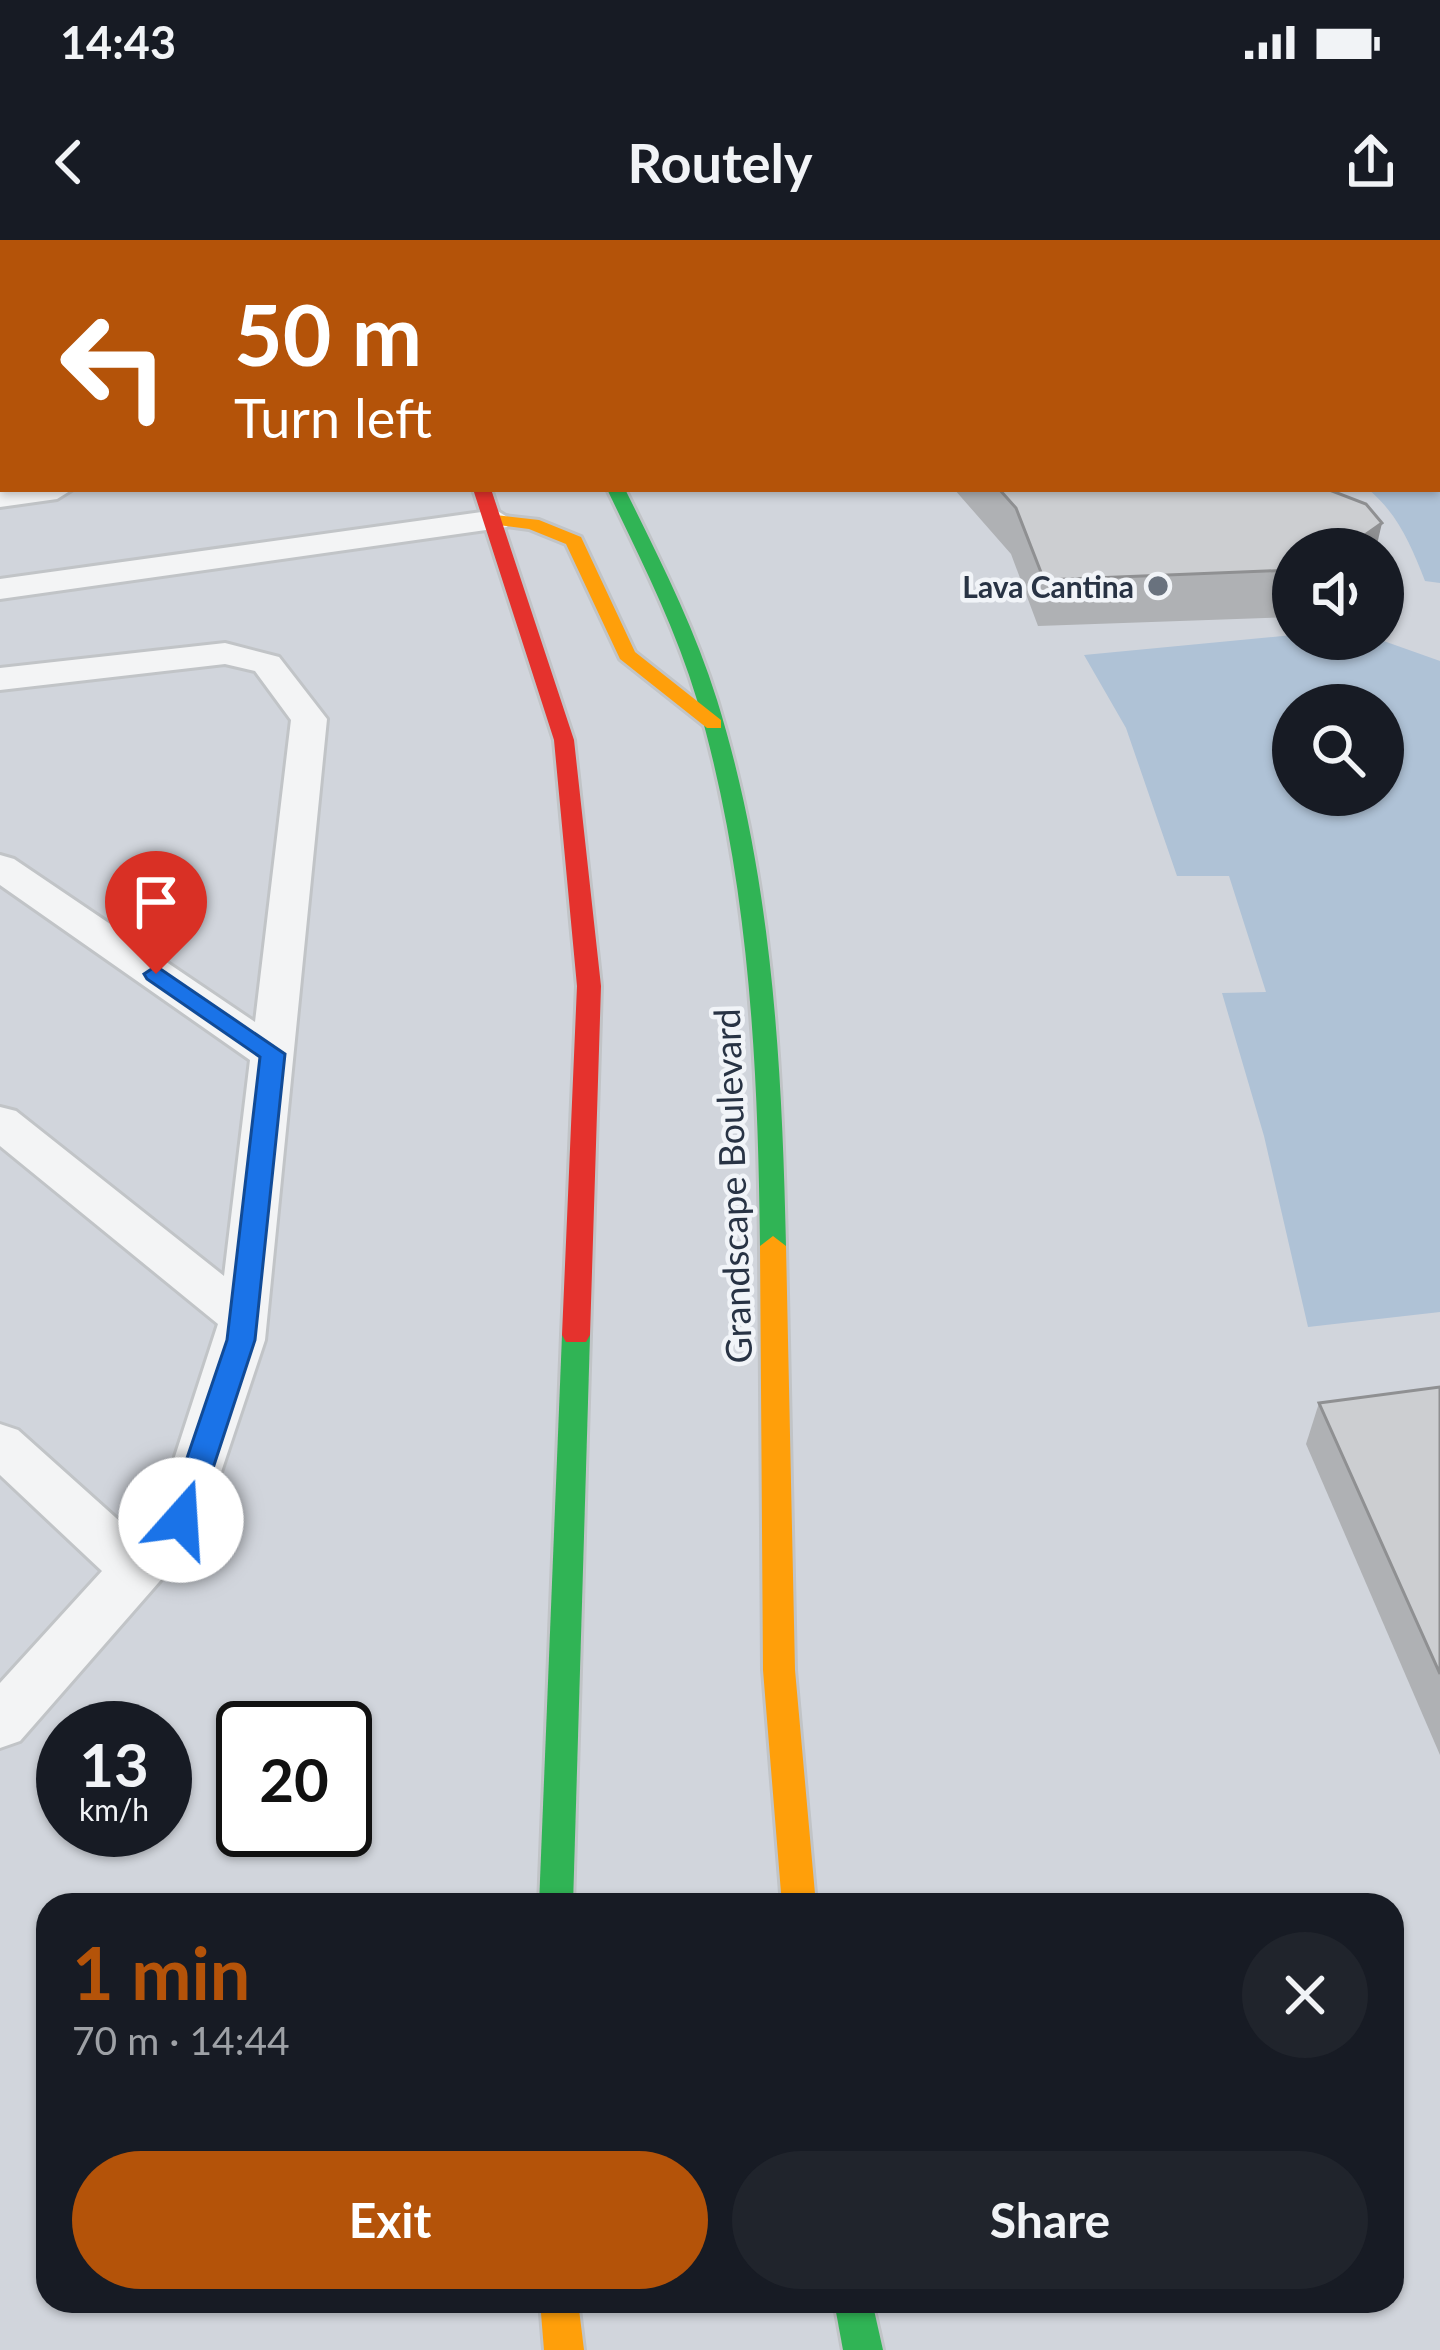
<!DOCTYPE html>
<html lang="en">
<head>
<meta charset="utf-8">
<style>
  body { margin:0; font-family:Lato,sans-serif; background:#20242c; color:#f1f3f6; height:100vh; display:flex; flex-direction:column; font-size:45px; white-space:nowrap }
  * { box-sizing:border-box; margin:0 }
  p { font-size:39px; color:#9ea1a6 }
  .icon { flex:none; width:66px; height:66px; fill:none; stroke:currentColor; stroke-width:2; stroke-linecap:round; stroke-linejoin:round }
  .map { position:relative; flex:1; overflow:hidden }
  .drawer { position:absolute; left:36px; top:1653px; width:1368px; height:420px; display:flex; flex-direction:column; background:#171b24; border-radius:36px; box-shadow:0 3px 9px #0004 }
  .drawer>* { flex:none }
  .top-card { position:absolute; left:0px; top:0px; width:1440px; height:252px; box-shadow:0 3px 9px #0004; background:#b45309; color:#fff; overflow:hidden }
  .fabs { position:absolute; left:1272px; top:288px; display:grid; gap:24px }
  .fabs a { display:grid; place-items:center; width:132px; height:132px; border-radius:50%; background:#171b24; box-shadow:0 3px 9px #0004; font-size:60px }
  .speed { position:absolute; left:36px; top:1461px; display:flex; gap:24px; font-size:60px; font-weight:700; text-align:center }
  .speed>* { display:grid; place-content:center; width:156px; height:156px; border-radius:50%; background:#171b24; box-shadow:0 3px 9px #0004; line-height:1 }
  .speed small { font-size:30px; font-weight:400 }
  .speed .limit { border:6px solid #111; border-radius:18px; background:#fff; color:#111 }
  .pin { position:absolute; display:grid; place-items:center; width:102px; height:102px; color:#fff; margin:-123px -51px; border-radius:50% 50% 50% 0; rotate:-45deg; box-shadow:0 0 12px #0007 }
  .pin .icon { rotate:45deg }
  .me { position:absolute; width:132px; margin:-66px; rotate:19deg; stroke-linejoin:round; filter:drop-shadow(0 0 9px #0008) }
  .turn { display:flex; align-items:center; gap:42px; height:252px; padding:0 36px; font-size:54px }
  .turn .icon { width:156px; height:156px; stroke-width:2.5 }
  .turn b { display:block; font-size:84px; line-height:102px }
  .round { display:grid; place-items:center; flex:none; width:126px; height:126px; border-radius:63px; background:#20242c }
  .head { display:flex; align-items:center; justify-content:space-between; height:204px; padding:0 36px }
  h1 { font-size:72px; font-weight:700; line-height:90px; color:#b45309 }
  .primary-button { display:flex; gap:24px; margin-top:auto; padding:24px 36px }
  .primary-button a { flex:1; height:138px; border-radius:72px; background:#b45309; color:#fff; font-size:48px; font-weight:700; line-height:138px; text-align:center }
  .primary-button a+a { background:#20242c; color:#f1f3f6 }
  .status { display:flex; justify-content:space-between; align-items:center; height:84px; padding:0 60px; background:#171b24; direction:ltr }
  .status svg { height:33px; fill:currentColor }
  header { display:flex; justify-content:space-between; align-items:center; height:156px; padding:0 36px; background:#171b24; font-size:54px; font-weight:700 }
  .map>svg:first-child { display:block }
  .built { fill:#d1d5dc; fill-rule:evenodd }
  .water { fill:#afc2d6; fill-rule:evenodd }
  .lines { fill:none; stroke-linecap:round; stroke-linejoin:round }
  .lane-casing { stroke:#c1c4c7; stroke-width:6 }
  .fast-casing { stroke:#c1c4c7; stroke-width:6 }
  .slow-casing { stroke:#c1c4c7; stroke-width:6 }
  .jam-casing { stroke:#c1c4c7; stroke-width:6 }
  .lane { fill:#f3f4f5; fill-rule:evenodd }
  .fast { fill:#30b455; fill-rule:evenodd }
  .slow { fill:#ff9f0a; fill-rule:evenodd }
  .jam { fill:#e5322d; fill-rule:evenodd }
  .wall { fill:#afb1b4 }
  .shaded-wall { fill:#8f9092 }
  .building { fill:#ccced1; stroke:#8f9092; stroke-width:3 }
  .route { fill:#1a73e8; stroke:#114b97; stroke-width:3 }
  .poi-dot { fill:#69727e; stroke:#f1f4f8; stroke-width:4.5 }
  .labels { text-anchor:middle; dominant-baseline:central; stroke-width:9; stroke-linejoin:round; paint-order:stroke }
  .far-poi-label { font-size:30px; font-weight:bold; fill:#283344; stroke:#f1f4f8; text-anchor:end }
  .street-label { font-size:36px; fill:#283344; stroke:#f1f4f8 }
</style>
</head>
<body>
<div class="status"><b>14:43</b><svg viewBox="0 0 49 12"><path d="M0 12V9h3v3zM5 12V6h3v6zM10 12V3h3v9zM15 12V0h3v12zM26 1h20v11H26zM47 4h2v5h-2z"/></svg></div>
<header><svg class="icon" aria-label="back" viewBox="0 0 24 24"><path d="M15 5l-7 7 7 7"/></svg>Routely<svg class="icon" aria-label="share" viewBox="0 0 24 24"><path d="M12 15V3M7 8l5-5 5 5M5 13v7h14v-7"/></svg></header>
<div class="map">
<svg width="1440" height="2110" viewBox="0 0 1440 2110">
  <rect width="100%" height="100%" fill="#e3e6e9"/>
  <!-- built -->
  <path class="built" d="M 0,0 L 1309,3 L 3,3 L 3,249 L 1437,249 L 1440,93 L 1440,2110 L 0,2110 ZM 1293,309 L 1383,309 L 1383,399 L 1293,399 ZM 1293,465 L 1383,465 L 1383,555 L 1293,555 ZM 63,1488 L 165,1488 L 165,1590 L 63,1590 ZM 243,1488 L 345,1488 L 345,1590 L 243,1590 ZM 48,1665 L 1392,1665 L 1392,2061 L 48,2061 Z"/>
  <!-- water -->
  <g class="water">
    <path d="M 1437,208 L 1440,210 L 1440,343 L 1425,341 C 1411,305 1398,274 1368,249 L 1437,249 Z"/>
    <path d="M 1293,395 L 1378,399 L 1440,421 L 1440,1072 L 1308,1087 L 1264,896 L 1222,753 L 1266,752 L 1229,636 L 1177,636 L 1126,488 L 1084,415 ZM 1293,465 L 1383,465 L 1383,555 L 1293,555 Z"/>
  </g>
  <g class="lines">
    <!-- lane casing -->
    <g class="lane-casing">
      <g id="lane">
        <polygon points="101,0 127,0 129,3 103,3"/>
        <rect x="0" y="24" width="3" height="16"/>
        <polygon points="3,86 3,104 0,105 0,87"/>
        <polygon points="3,165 3,183 0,184 0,166"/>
        <polygon points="0,247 3,249 73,249 57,259 0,267"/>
        <polygon points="496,270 512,280 507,287 0,359 0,339"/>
        <polygon points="225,403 279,417 327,479 265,1100 200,1295 20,1501 0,1508 0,1443 102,1331 0,1235 0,1184 18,1190 135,1295 158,1269 218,1084 0,906 0,867 16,871 224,1036 250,820 0,645 0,615 14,619 255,782 291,480 255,431 225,424 0,450 0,428"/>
      </g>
    </g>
    <!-- fast casing -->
    <g class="fast-casing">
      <g id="fast">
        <path d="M 607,249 L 625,249 C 659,318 694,386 717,460 C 772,637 782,822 786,1006 L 773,1016 L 760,1006 C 758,822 749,638 697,460 C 675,386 640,318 607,249 Z"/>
        <polygon points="576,1085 586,1088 590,1095 573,1665 539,1665 562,1095 566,1088"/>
        <polygon points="834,2061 872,2061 883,2110 843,2110"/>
      </g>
    </g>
    <!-- slow casing -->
    <g class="slow-casing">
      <g id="slow">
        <polygon points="307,0 322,0 325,3 309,3"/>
        <polygon points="435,0 450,0 453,3 437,3"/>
        <polygon points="496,275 539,280 581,297 635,412 721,480 721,488 707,488 620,419 566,304 529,289 490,284 487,280"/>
        <polygon points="773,996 786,1006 795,1430 816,1665 782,1665 763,1430 760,1006"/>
        <polygon points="540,2061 578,2061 584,2110 544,2110"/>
      </g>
    </g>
    <!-- jam casing -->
    <g class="jam-casing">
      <g id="jam">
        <polygon points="1417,0 1434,0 1437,3 1419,3"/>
        <polygon points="473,249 491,249 574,500 601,746 590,1095 586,1102 566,1102 562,1095 577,746 554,500"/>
      </g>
    </g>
    <!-- lane -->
    <use href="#lane" class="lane"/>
    <!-- fast -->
    <use href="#fast" class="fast"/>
    <!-- slow -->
    <use href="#slow" class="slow"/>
    <!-- jam -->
    <use href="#jam" class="jam"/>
  </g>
  <!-- wall -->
  <g class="wall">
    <polygon points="954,249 1327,249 1293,309 1293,377 1038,386 1011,314"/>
    <polygon points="1440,1147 1440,1515 1306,1204 1319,1163"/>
  </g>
  <!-- shaded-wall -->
  <polygon class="shaded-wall" points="1382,283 1376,309 1345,309"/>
  <!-- building -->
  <g class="building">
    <polygon points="999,249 1327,249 1366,264 1382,283 1345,309 1293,309 1293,330 1044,340 1016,268"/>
    <polygon points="1440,1147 1440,1434 1319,1163"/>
  </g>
  <!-- route -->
  <polygon class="route" points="156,726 285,814 255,1100 196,1280 181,1292 166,1280 227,1100 260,817 147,739 144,734"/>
  <!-- markers -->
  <circle class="poi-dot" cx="1158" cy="346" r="12"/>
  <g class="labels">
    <!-- far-poi labels -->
    <g class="far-poi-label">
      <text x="1134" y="346">Lava Cantina</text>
    </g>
    <!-- street labels -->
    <g class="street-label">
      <text transform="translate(732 946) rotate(-92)">Grandscape Boulevard</text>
    </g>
  </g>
</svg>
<div class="fabs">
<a><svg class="icon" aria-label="sound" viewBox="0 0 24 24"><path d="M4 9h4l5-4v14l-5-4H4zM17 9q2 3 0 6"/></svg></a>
<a><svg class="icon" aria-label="search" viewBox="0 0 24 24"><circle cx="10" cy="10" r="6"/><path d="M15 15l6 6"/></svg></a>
</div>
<div class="speed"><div>13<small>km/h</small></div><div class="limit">20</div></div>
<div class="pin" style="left:156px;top:734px;background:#d93025"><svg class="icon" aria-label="arrive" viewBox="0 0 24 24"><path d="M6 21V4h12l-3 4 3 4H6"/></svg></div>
<svg class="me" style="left:181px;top:1280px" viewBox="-20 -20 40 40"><circle r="19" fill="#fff"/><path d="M0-13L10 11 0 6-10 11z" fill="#1a73e8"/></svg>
<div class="top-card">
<div class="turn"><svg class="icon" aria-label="left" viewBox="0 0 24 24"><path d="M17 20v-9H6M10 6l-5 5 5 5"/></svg><div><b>50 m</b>Turn left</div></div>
</div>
<section class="drawer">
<div class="head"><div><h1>1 min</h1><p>70 m · 14:44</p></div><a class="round"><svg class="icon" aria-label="close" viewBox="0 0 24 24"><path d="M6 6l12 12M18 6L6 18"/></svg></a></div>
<div class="primary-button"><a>Exit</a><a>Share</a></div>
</section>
</div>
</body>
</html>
